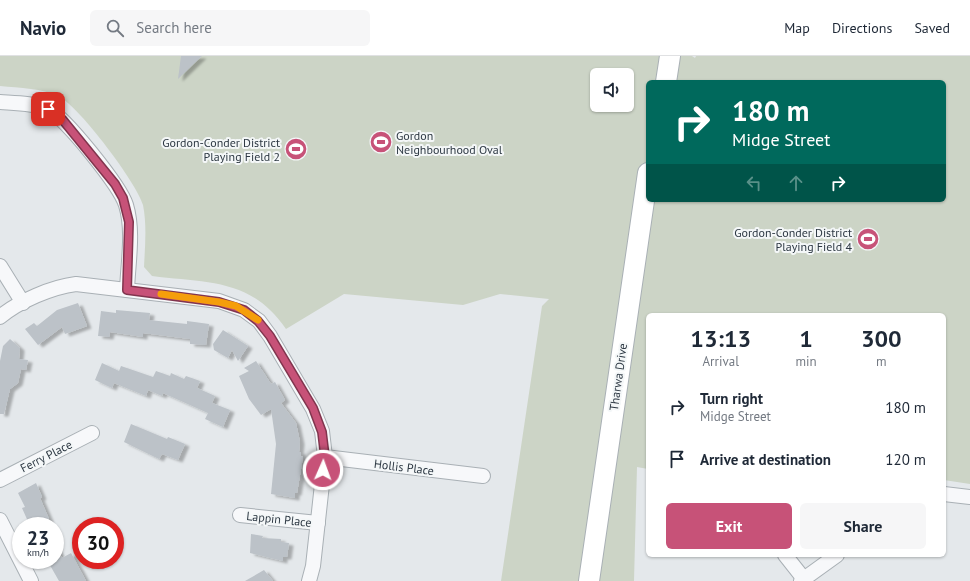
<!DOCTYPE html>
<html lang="en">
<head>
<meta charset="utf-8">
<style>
  body { margin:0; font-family:"PT Sans",sans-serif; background:#f6f6f7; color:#1f2937; height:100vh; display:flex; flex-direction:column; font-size:15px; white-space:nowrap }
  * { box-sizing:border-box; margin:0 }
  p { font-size:13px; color:#747a83 }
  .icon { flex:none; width:22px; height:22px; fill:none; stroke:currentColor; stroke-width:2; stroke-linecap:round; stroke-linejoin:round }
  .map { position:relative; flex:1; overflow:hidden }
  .drawer { position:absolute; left:646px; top:257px; width:300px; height:244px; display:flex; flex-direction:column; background:#fff; border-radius:6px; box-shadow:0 1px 3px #0004 }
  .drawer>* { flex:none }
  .top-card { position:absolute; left:646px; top:24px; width:300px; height:122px; border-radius:6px; box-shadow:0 1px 3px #0004; background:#00695c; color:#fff; overflow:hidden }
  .fabs { position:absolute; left:590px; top:12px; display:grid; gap:8px }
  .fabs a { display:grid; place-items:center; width:44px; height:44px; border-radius:6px; background:#fff; box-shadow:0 1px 3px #0004; font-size:20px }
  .speed { position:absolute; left:12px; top:461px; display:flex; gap:8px; font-size:20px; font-weight:700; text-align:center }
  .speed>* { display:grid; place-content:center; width:52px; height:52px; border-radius:50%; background:#fff; box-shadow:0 1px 3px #0004; line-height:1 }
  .speed small { font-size:10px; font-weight:400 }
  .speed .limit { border:6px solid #d22; background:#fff; color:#111 }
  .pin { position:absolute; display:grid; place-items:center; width:34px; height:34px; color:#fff; margin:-17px; border-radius:8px; box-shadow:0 2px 6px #0006 }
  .me { position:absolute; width:44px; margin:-22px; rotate:2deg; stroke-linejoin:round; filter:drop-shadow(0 0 3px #0008) }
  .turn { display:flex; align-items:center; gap:14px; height:84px; padding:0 20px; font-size:18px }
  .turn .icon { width:52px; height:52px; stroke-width:2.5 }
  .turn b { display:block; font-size:28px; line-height:34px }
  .lanes { display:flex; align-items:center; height:38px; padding:0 20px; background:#0003; justify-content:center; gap:20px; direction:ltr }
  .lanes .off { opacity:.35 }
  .eta { display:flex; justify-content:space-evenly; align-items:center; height:68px; text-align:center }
  .eta b { font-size:24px; font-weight:800; line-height:28px }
  .cta { display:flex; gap:8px; margin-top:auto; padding:8px 20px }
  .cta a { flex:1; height:46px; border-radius:6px; background:#c75278; color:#fff; font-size:16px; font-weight:800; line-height:46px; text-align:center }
  .cta a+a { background:#f6f6f7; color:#1f2937 }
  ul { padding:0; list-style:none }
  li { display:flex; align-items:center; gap:12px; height:52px; padding:0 20px }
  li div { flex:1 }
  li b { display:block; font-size:15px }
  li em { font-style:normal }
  header { display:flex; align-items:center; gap:24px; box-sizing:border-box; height:56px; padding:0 20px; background:#fff; border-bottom:1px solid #e0e1e3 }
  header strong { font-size:19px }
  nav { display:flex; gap:22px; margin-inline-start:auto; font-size:14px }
  .search { width:280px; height:36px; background:#f6f6f7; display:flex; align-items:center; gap:10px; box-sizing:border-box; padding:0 14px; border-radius:6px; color:#747a83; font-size:15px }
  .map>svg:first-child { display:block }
  .green { fill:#ccd4c6; fill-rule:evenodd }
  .building { fill:#bcc2c8; filter:url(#shadow) }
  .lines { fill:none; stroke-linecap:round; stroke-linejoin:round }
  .minor-casing { stroke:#a9b0b5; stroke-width:16 }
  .secondary-casing { stroke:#a9b0b5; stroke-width:22 }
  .minor { stroke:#f7f8fa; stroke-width:14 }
  .secondary { stroke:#fff; stroke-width:20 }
  .route-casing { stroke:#81354e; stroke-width:10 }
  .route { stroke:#c75278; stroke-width:7 }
  .slow { stroke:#f59e0b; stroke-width:7 }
  .labels { text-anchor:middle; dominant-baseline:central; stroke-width:4; stroke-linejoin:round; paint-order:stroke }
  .poi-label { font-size:12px; fill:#2d3843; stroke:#f4f7f8; text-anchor:end }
  .street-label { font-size:12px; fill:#2d3843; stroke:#f4f7f8 }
</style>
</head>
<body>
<header>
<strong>Navio</strong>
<div class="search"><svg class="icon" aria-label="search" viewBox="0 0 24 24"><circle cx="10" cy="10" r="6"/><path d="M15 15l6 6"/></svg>Search here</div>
<nav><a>Map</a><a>Directions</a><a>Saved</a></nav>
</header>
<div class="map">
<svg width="970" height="525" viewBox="0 0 970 525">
  <defs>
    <filter id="shadow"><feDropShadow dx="4.5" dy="2.5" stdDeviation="1" flood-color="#0004"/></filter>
  </defs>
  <rect width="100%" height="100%" fill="#e4e8eb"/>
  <!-- green -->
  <path class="green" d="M 0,0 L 692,0 L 695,2 L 696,0 L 970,0 L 970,428 L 944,424 L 944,259 L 648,259 L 648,413 L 637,411 L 634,525 L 501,525 L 542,250 L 549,243 L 500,238 L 463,249 L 344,238 L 286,273 C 251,222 207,227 152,220 L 144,211 C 145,190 147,169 143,149 C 137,127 80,52 60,41 C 42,32 20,32 0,30 ZM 597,19 L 627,19 L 627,49 L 597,49 ZM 648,26 L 944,26 L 944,144 L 648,144 Z"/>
  <!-- building -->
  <g class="building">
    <polygon points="181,0 202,0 178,23"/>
    <polygon points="78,247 87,270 65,278 62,271 38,289 25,273 34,267 37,270 57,254"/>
    <polygon points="116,254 150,257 149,264 187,268 187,265 209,268 206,289 190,288 190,283 143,277 143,281 110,276 109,281 98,280 101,255 116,257"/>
    <polygon points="223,274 248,290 238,305 232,294 228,302 214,294 213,288"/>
    <polygon points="10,283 20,292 19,303 28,304 26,314 21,313 18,327 10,333 4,358 0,358 0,305 3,290"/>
    <polygon points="256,305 271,328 275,326 285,344 281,347 296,367 300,386 299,396 301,396 301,400 303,401 297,437 295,437 295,442 271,438 276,388 271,353 261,359 249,343 239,320 249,315 244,312"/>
    <polygon points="102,307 119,315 121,310 153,321 156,315 170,320 171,317 184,323 186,320 200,325 197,332 215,340 212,347 230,354 223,371 205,363 208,357 163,337 162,340 148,334 146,340 114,327 112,332 95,324"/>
    <polygon points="131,368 167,383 168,381 185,388 178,404 162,398 159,403 124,386"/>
    <polygon points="36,427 42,441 40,442 49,463 48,467 41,470 30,470 22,452 25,451 18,437"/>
    <polygon points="251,478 263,480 262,482 281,483 281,486 289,487 287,501 283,501 283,505 250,497"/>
    <polygon points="55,489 62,502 71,497 86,525 59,525 47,504 55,504"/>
    <polygon points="264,514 273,525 245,525"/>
  </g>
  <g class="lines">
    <!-- minor casing -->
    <g class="minor-casing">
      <g id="minor">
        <path d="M 0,46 C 15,47 34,47 48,53 C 65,61 120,130 126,149 C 134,175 128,207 127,234"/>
        <polyline points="0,210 23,247"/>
        <path d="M 0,261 C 19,245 52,231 76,228 L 219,245 L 244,254 L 259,265 L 270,280 L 313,353 L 322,375 L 325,401 L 313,510 L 309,525"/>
        <polyline points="325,401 483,420"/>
        <polyline points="0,424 92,377"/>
        <polyline points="944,438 970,441"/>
        <polyline points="240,459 318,467"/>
        <polyline points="0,464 31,525"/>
        <polyline points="785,499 804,523"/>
        <polyline points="801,525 837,499"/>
      </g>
    </g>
    <!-- secondary casing -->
    <g class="secondary-casing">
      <g id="secondary">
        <polyline points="666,26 670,0"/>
        <polyline points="589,525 648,117"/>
      </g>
    </g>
    <!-- minor -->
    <use href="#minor" class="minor"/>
    <!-- secondary -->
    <use href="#secondary" class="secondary"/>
  </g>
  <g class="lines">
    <!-- route casing -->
    <g class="route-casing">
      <polyline id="route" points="48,53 62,63 115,128 123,142 129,166 127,234 219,246 244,254 258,265 270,280 313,352 322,376 325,401 323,414"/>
    </g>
    <!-- route -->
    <use href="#route" class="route"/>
    <!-- slow -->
    <polyline class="slow" points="161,238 219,246 236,250 258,264"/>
  </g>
  <!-- icons -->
  <defs>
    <g id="stadium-disc" transform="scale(1.15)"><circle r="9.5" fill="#c75278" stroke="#f4f7f8"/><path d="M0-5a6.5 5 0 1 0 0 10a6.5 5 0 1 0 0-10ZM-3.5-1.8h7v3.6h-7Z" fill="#fff"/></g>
  </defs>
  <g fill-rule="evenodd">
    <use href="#stadium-disc" x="381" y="86"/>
    <use href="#stadium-disc" x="296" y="93"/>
    <use href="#stadium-disc" x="868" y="183"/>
  </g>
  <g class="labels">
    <!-- poi labels -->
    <g class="poi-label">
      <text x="396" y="79" text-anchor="start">Gordon<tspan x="396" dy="14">Neighbourhood Oval</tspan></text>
      <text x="280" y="86">Gordon-Conder District<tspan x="280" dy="14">Playing Field 2</tspan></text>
      <text x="852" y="176">Gordon-Conder District<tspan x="852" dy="14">Playing Field 4</tspan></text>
    </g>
    <!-- street labels -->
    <g class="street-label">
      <text transform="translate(618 321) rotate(-82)">Tharwa Drive</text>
      <text transform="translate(46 400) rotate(-27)">Ferry Place</text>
      <text transform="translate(404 411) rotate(7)">Hollis Place</text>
      <text transform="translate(279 463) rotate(6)">Lappin Place</text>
    </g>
  </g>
</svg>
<div class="fabs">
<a><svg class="icon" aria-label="sound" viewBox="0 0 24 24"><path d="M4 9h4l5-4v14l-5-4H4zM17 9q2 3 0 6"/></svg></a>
</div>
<div class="speed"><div>23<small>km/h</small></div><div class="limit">30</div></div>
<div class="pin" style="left:48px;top:53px;background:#d93025"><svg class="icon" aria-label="arrive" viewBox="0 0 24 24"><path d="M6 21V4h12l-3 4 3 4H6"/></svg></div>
<svg class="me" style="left:323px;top:414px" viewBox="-20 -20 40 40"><circle r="17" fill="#c75278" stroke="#fff" stroke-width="3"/><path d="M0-11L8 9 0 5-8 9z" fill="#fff"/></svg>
<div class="top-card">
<div class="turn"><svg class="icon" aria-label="right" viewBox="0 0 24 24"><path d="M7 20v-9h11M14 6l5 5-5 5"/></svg><div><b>180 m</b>Midge Street</div></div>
<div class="lanes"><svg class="icon off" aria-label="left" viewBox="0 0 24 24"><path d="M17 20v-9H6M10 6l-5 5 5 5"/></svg><svg class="icon off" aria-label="ahead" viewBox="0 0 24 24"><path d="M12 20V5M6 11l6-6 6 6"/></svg><svg class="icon" aria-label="right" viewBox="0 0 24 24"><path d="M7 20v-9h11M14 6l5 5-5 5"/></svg></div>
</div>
<section class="drawer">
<div class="eta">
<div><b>13:13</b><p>Arrival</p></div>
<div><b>1</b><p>min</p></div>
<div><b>300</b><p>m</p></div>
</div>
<ul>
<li><svg class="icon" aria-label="right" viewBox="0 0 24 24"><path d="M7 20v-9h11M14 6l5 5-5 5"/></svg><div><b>Turn right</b><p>Midge Street</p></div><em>180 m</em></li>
<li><svg class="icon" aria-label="arrive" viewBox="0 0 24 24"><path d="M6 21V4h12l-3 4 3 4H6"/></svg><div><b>Arrive at destination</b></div><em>120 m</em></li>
</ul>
<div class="cta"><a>Exit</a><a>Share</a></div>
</section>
</div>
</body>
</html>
